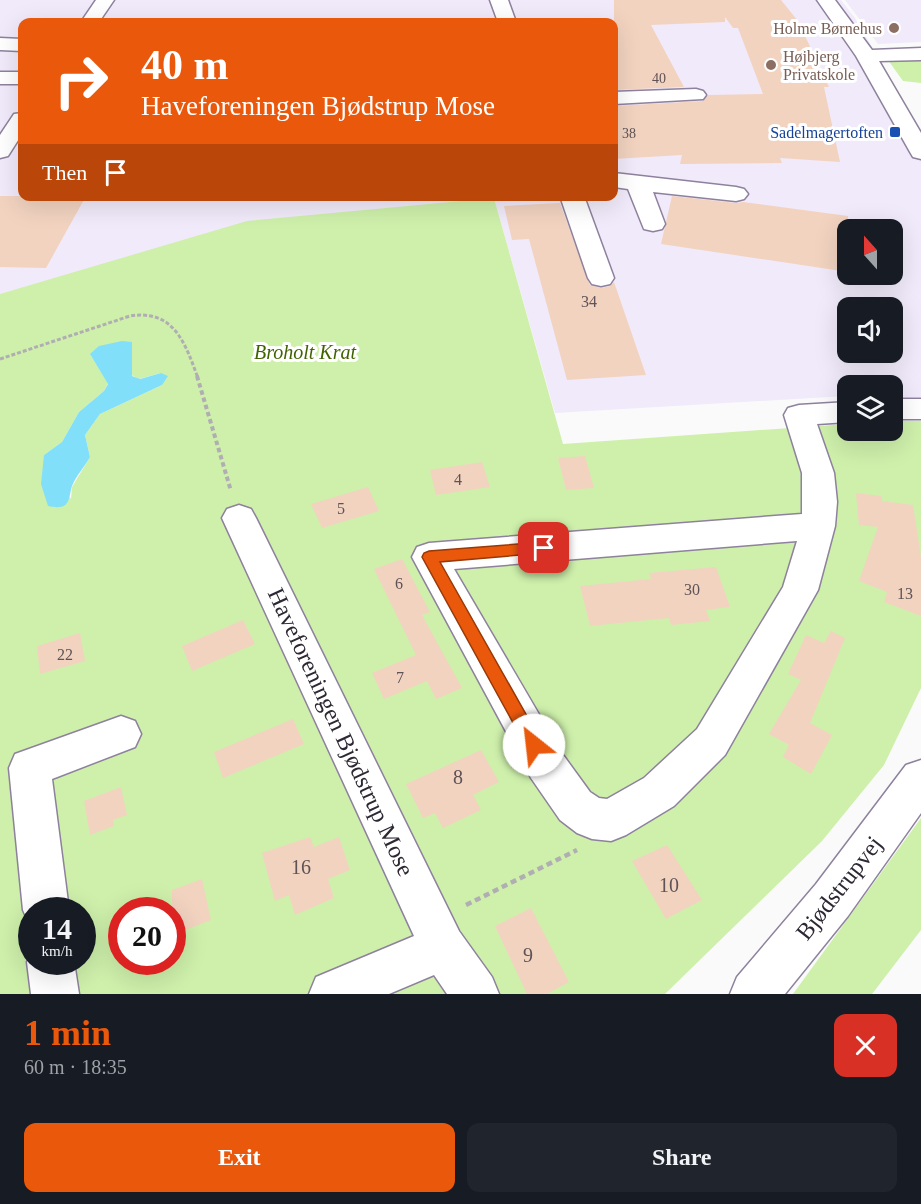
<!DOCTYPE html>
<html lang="en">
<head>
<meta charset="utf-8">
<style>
  body { margin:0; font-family:Georgia,serif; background:#20242c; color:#f1f3f6; height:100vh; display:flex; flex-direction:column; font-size:22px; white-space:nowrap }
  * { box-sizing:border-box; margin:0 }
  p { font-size:20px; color:#9ea1a6 }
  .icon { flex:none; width:33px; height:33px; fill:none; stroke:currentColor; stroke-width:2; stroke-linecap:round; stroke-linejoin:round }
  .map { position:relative; height:994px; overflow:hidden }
  .details { display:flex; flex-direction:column; background:#171b24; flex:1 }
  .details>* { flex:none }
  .top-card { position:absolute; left:18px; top:18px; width:600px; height:183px; border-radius:12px; box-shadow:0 6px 24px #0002; background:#ea580c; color:#fff; overflow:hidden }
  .needle { width:39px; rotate:339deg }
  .controls { position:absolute; left:837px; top:219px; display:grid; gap:12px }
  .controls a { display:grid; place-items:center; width:66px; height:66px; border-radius:12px; background:#171b24; box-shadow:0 6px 24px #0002; font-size:30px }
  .speed { position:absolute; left:18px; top:897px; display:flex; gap:12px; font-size:30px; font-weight:700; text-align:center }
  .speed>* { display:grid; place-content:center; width:78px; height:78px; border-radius:50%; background:#171b24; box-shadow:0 6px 24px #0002; line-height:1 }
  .speed small { font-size:15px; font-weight:400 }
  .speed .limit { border:9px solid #d22; background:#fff; color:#111 }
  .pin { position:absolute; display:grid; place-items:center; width:51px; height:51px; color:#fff; margin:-26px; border-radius:12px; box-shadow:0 3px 9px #0006 }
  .me { position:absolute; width:66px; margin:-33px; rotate:331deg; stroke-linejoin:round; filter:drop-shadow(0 0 4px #0008) }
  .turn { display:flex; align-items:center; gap:21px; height:126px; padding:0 24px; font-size:27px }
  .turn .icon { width:78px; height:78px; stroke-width:2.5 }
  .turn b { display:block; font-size:42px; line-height:51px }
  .then { display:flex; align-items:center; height:57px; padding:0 24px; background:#0003; gap:12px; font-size:22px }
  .round { display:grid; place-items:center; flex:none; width:63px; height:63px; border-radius:12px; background:#20242c }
  .headline { display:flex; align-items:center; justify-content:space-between; height:102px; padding:0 24px }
  h1 { font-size:36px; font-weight:700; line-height:45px; color:#ea580c }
  .cta { display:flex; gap:12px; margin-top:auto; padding:12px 24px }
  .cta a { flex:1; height:69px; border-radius:12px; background:#ea580c; color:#fff; font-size:24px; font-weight:700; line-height:69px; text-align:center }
  .cta a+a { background:#20242c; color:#f1f3f6 }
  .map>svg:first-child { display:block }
  .built { fill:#f1eafa; fill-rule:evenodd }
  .green { fill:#cef0ab; fill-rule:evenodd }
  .water { fill:#81dffa }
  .building { fill:#f2d3c0 }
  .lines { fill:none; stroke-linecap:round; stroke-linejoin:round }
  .minor-casing { stroke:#8e819d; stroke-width:3 }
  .path-far2 { stroke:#b0aeb2; stroke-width:3; stroke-dasharray:4 2; stroke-linecap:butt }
  .path-far1 { stroke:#b0aeb2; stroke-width:4; stroke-dasharray:4.5 3; stroke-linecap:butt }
  .path { stroke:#b0aeb2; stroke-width:4.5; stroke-dasharray:6 4; stroke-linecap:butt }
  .minor { fill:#fff; fill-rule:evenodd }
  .route { fill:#ea580c; stroke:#983908; stroke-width:1.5 }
  .education-dot { fill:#8d6e63; stroke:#fff; stroke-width:2 }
  .transit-dot { fill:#1a4fb4; stroke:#fff; stroke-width:2 }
  .labels { text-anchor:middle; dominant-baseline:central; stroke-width:6; stroke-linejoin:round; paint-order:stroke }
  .far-number-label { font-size:14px; fill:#5e5356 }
  .far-education-label { font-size:16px; fill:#785e54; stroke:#fff; text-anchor:end }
  .far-transit-label { font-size:16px; fill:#164399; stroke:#fff; text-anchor:end }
  .number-label { font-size:16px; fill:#5e5356 }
  .park-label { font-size:20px; font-style:italic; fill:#406201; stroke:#fff }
  .near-number-label { font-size:20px; fill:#5e5356 }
  .near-street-label { font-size:24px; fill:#2d2833; stroke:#fff }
</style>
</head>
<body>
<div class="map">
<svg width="921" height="994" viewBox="0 0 921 994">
  <rect width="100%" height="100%" fill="#fafafa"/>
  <!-- built -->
  <g class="built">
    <path d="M 0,0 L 841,0 L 855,18 L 921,131 L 921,397 L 893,397 L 892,386 L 848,386 L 847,396 L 555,413 L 494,198 L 34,285 L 0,294 ZM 22,22 L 614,22 L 614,196 L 22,196 ZM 848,230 L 892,230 L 892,274 L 848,274 ZM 848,308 L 892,308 L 892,352 L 848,352 Z"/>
    <polygon points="845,0 921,0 921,42 878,44"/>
  </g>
  <!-- green -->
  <g class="green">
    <polygon points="921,58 921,83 903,81 888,60"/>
    <path d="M 494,198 L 563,444 L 847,424 L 848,430 L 892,430 L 893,421 L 921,421 L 921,688 L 884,765 L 822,841 L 665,994 L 0,994 L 0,294 L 247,221 ZM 90,354 L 139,379 L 161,373 L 162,385 L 100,414 L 85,435 L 90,457 L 72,487 L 71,499 L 44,455 L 62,442 L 79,412 L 104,391 L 108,383 ZM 32,910 L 82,910 L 82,962 L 32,962 ZM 122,910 L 172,910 L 172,962 L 122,962 Z"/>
    <polygon points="921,818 921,930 872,994 793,994"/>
  </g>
  <!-- water -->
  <path class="water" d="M 122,341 L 132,342 L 132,376 L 140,379 L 161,373 L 168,376 L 162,385 L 100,414 L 85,435 L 90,457 C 85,466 76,476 72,486 C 68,499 71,511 48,506 L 41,484 L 44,455 L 62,442 L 79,412 L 104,391 L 108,384 L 90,354 L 99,346 Z"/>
  <!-- building -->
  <g class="building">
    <polygon points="614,0 781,0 798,21 829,87 824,87 840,162 780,158 782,163 680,164 682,155 614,159 614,106 703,101 708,95 763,94 738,28 733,28 725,17 725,22 651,25 684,87 614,90"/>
    <polygon points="0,196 86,196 46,268 0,267"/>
    <polygon points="672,196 736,203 743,202 848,216 848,272 661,244"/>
    <polygon points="560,203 590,285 601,288 610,286 614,282 646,375 567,380 529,239 512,240 504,206"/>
    <polygon points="585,456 594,488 566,490 558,458"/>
    <polygon points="482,462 490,487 436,495 430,470"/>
    <polygon points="368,487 379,511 322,528 311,504"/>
    <polygon points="856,493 881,496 882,501 913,505 921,557 921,616 884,602 887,592 859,581 878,527 859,525"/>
    <polygon points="402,559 430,612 422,615 462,688 436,699 427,681 384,699 372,673 416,655 374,569"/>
    <polygon points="716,567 730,607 706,610 710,621 671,625 669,618 590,626 580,586 651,579 649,573"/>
    <polygon points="243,620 255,644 192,671 182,646"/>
    <polygon points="831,631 845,638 810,723 832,735 811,774 783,757 789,745 769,734 801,680 788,674 806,635 824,643"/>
    <polygon points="80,633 85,661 40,674 37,646"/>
    <polygon points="293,719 304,744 223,778 214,752"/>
    <polygon points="481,750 499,782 473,795 481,810 443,828 435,813 423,818 406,784"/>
    <polygon points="121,787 127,815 113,820 114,826 90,835 84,801"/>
    <polygon points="310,837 314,847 339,837 350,870 328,879 334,898 295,915 289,895 275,901 262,853"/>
    <polygon points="667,845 702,900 666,919 632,861"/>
    <polygon points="202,879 211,920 172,935 172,890"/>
    <polygon points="531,908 569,982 547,994 527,994 495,926"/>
  </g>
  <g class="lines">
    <!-- minor casing -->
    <g class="minor-casing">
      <g id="minor">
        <polygon points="96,0 114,0 99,22 81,22"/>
        <polygon points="490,0 508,0 516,22 498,22"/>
        <polygon points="817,0 835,0 872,50 921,48 921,60 879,61 921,133 921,159 913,157 910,152 856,56"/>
        <polygon points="0,38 22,39 22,51 0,50"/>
        <rect x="0" y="72" width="22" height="12"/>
        <polygon points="696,89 703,91 706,95 703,99 614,104 614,92"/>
        <polygon points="22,113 22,134 8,156 0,158 0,135 14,114"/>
        <polygon points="614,173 736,187 744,189 748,194 744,199 736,201 653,192 665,224 662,229 653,231 644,229 628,189 614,187"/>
        <polygon points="560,196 584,196 614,278 610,284 601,286 592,284 588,278"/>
        <rect x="892" y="399" width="29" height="20"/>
        <path d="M 848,402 L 848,422 L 817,424 L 834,473 L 837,502 L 835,526 L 818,590 L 725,755 L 674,806 L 626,835 L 611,841 L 592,839 L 577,833 L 560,820 L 531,778 L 412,557 L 417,547 L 429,543 L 802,514 L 802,473 L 784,415 L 788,408 L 799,405 ZM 797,541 L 783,587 L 697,729 L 644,778 L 607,799 L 599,798 L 590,792 L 561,752 L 454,569 Z"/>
        <polygon points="239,505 251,509 256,518 459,931 492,977 499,994 447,994 434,975 389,994 309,994 316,977 414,936 222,518 227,509"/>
        <polygon points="121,716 135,721 141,734 135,747 52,779 69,910 32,910 30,926 23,910 9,768 15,754"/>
        <polygon points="921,760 921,813 848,916 785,994 730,994 737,977 816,884 906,765"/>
        <polygon points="32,952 32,962 74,962 79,994 31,994 27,962"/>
      </g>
    </g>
    <!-- path-far2 -->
    <path class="path-far2" d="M 0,359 L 130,316 C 174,309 185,343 198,378"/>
    <!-- path-far1 -->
    <polyline class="path-far1" points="197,376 231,491"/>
    <!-- path -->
    <polyline class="path" points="466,905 577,850"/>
    <!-- minor -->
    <use href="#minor" class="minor"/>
  </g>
  <!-- route -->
  <polygon class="route" points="544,542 549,544 551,548 549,552 544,553 440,562 540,739 543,745 540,750 534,752 528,750 422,557 424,553 429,551"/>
  <!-- markers -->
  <g class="education-dot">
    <circle cx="894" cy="28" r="6"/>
    <circle cx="771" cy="65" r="6"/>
  </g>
  <rect class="transit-dot" x="889" y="126" width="12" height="12" rx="3"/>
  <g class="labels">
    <!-- far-number labels -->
    <g class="far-number-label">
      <text x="659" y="78">40</text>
      <text x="629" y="133">38</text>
    </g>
    <!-- far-education labels -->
    <g class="far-education-label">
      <text x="882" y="28">Holme Børnehus</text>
      <text x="783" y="56" text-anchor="start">Højbjerg<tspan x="783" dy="18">Privatskole</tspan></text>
    </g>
    <!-- far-transit labels -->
    <g class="far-transit-label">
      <text x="883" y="132">Sadelmagertoften</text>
    </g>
    <!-- number labels -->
    <g class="number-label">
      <text x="589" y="301">34</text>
      <text x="458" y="479">4</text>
      <text x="341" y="508">5</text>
      <text x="399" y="583">6</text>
      <text x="692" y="589">30</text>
      <text x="905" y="593">13</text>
      <text x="65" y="654">22</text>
      <text x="400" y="677">7</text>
    </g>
    <!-- park labels -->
    <g class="park-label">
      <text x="305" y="352">Broholt Krat</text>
    </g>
    <!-- near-number labels -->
    <g class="near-number-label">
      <text x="458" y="777">8</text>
      <text x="301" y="867">16</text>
      <text x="669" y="885">10</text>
      <text x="528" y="955">9</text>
    </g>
    <!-- near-street labels -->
    <g class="near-street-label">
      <text transform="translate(341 732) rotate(65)">Haveforeningen Bjødstrup Mose</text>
      <text transform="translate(839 888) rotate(-52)">Bjødstrupvej</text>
    </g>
  </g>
</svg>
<div class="controls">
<a><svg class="needle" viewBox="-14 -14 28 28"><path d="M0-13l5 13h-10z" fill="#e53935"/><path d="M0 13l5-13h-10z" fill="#9ea1a6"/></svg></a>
<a><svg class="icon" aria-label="sound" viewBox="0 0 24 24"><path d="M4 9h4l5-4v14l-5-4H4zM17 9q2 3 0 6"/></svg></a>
<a><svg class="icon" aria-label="layers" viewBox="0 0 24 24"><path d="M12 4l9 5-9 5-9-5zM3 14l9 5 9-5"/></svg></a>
</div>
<div class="speed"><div>14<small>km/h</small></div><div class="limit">20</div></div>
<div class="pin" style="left:544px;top:548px;background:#d93025"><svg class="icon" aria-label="arrive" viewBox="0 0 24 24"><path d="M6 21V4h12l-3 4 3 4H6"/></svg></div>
<svg class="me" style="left:534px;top:745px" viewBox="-20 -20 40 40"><circle r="19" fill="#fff"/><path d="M0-13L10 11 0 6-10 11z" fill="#ea580c"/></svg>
<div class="top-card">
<div class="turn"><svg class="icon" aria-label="right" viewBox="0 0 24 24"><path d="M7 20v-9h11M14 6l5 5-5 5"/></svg><div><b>40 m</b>Haveforeningen Bjødstrup Mose</div></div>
<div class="then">Then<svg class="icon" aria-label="arrive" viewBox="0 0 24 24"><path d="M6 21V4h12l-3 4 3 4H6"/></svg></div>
</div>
</div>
<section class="details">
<div class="headline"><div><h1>1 min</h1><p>60 m · 18:35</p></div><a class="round" style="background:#d93025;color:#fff"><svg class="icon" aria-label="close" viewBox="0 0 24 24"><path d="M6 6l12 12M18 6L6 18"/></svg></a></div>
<div class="cta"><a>Exit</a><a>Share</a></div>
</section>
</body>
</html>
